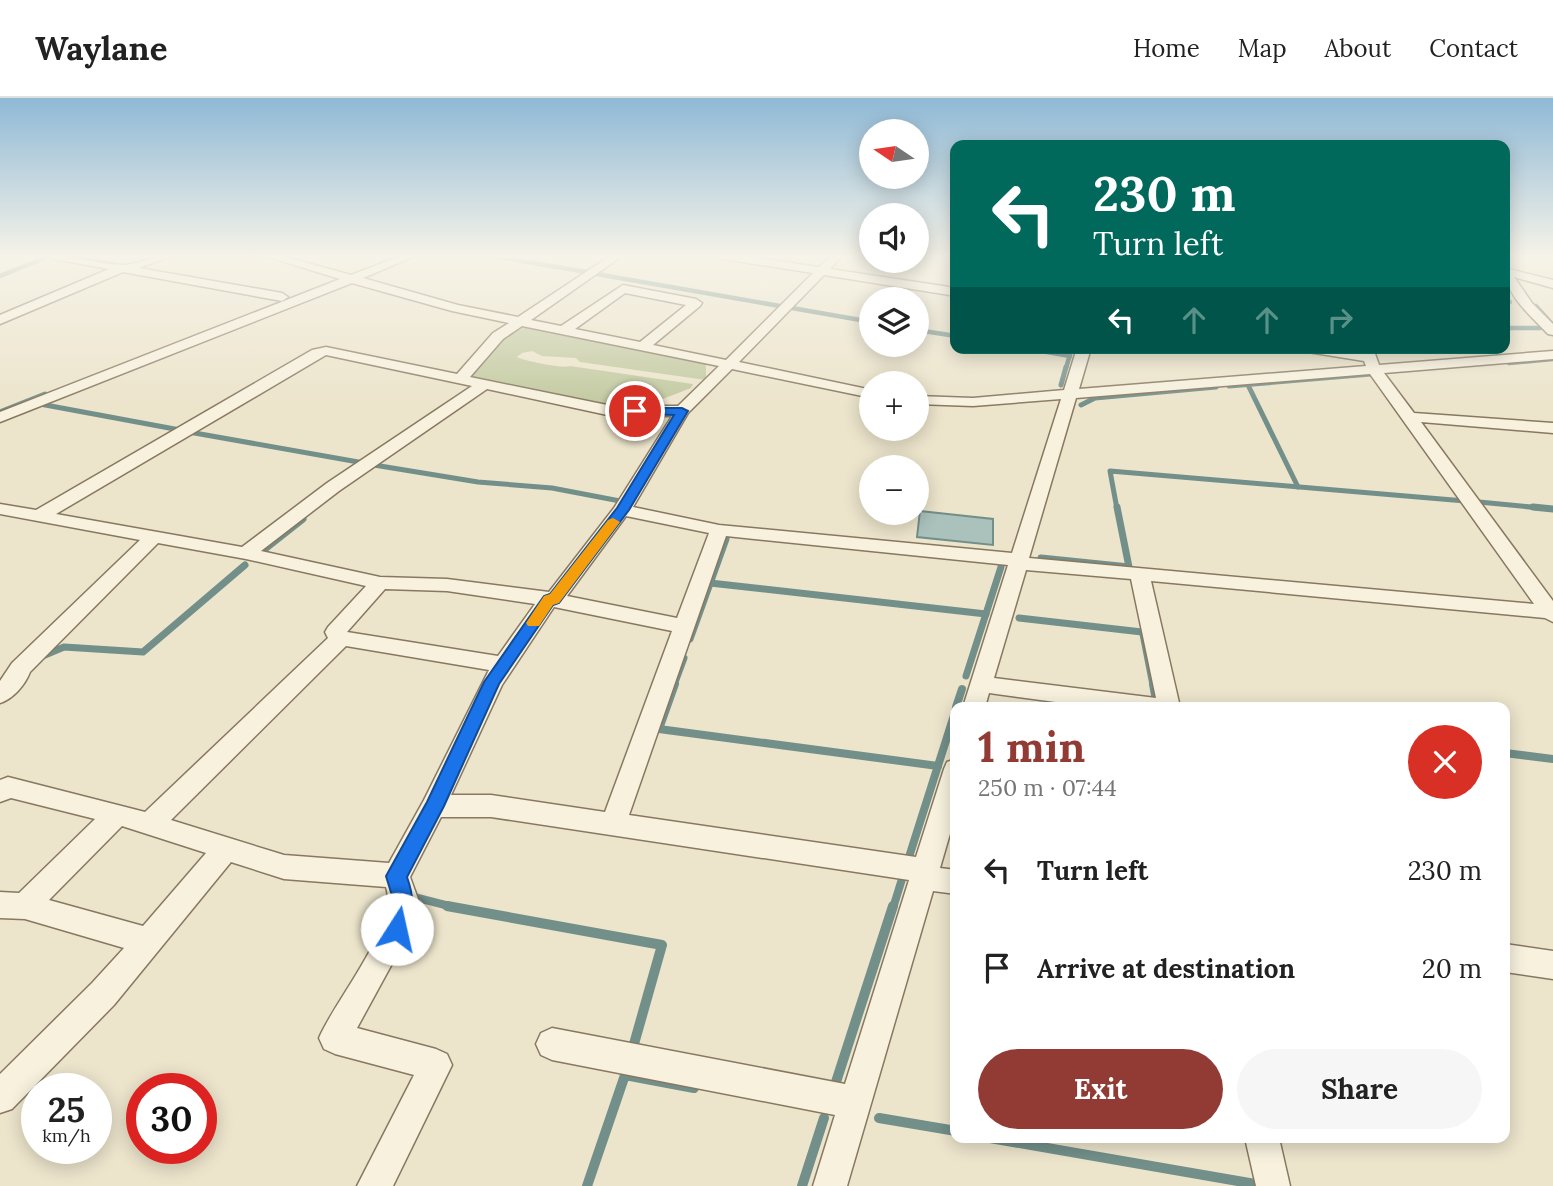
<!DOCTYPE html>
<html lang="en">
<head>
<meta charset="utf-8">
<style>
  body { margin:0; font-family:Lora,serif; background:#f6f6f6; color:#222; height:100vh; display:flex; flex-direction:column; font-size:26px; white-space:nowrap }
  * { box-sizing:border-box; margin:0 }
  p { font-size:23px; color:#767676 }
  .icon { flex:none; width:38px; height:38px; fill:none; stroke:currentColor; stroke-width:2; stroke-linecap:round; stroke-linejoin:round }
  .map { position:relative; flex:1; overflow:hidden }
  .details { position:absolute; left:950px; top:604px; width:560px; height:441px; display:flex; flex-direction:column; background:#fff; border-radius:14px; box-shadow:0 4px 18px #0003 }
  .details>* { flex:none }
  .top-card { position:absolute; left:950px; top:42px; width:560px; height:214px; border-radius:14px; box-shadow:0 4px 18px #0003; background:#00695c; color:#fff; overflow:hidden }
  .needle { width:46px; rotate:283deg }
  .buttons { position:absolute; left:859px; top:21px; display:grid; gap:14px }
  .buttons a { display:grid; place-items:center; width:70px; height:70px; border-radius:50%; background:#fff; box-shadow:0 4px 18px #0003; font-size:35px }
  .speed { position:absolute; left:21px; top:975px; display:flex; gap:14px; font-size:35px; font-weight:700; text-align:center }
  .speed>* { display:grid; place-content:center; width:91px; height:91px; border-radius:50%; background:#fff; box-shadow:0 4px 18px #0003; line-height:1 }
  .speed small { font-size:18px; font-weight:400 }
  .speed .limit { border:10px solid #d22; background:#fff; color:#111 }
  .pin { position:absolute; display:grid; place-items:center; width:60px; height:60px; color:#fff; margin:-30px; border:4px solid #fff; border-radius:50%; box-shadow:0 2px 7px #0007 }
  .me { position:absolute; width:77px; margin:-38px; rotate:10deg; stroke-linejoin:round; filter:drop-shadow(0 0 5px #0008) }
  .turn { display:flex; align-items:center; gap:24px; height:147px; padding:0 28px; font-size:32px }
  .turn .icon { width:91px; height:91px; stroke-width:2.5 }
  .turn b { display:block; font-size:49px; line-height:60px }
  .lanes { display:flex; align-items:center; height:66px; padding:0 28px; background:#0003; justify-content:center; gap:35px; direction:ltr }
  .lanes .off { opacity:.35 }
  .round { display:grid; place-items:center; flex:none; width:74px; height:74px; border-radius:37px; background:#f6f6f6 }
  .overview { display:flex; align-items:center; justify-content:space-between; height:119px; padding:0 28px }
  h1 { font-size:42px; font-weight:800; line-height:52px; color:#923b35 }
  .action { display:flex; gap:14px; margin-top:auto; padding:14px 28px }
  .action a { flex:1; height:80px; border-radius:42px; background:#923b35; color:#fff; font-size:28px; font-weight:800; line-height:80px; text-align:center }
  .action a+a { background:#f6f6f6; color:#222 }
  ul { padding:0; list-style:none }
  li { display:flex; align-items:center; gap:21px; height:98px; padding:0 28px }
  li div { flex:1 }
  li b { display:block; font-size:26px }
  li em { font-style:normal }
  header { display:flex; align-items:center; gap:42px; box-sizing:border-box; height:98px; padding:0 35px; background:#fff; border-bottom:2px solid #e0e0e0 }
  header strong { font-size:33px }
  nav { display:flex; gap:38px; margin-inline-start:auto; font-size:24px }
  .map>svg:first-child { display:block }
  .green { fill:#c2c9a0 }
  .water { fill:#abc1bc; stroke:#728f8a; stroke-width:2 }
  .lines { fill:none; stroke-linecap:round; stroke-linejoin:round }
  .stream-far4 { stroke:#728f8a; stroke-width:4.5 }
  .stream-far3 { stroke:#728f8a; stroke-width:5 }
  .stream-far2 { stroke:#728f8a; stroke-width:7 }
  .stream-far1 { stroke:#728f8a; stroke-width:8 }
  .stream { stroke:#728f8a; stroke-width:10 }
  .street-casing { stroke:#887861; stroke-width:3 }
  .street { fill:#f7f1de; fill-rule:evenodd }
  .route { fill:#1a73e8; stroke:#114b97; stroke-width:2 }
  .slow { fill:#f59e0b }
</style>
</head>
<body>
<header>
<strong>Waylane</strong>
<nav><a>Home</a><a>Map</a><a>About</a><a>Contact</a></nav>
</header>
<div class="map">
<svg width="1553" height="1088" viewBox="0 0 1553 1088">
  <rect width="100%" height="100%" fill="#ece4cb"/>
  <!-- green -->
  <path class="green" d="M 521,228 L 706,266 L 706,282 L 580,264 L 576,260 L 542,258 L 532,253 L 522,255 L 517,259 C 525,263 563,271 570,268 L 693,286 L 691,290 L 655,304 L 621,310 L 471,279 L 504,239 Z"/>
  <!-- water -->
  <polygon class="water" points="920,413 993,421 993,447 917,439"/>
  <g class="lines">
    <!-- stream-far4 -->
    <g class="stream-far4">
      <polyline points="69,158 82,160"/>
      <polyline points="492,158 587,174"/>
      <polyline points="89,162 123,168"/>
      <polyline points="382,165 401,158"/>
      <polyline points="597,176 780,208"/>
      <polyline points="0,178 45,160"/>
      <polyline points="1505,203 1510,204"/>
      <polyline points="1536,208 1553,227"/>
      <polyline points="792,210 872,224"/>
      <polyline points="1505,230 1540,230"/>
      <polyline points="917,232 956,238"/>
      <polyline points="1024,250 1070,258"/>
      <polyline points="1509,265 1553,261"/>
      <polyline points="1066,270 1072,250"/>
    </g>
    <!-- stream-far3 -->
    <g class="stream-far3">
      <polyline points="1061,287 1066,269"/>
      <polyline points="1248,287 1298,389"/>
      <polyline points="1229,288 1371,276"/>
      <polyline points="40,306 180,332"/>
      <polyline points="1081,307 1095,300 1216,289"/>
      <polyline points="0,314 45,296"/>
      <polyline points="189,334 364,365"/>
      <polyline points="374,367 478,384 552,390 620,403"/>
      <polyline points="1479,404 1551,411"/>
      <polyline points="1117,411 1110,373 1465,403"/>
    </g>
    <!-- stream-far2 -->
    <g class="stream-far2">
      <polyline points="1533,409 1553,411"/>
      <polyline points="265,451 303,421"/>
      <polyline points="1041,460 1129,469 1117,409"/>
      <polyline points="710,485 986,516"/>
      <polyline points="1019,520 1142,534"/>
      <polyline points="1143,536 1153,587"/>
      <polyline points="690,541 726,441"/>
      <polyline points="45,557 64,549 143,554 245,467"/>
      <polyline points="966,578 1001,469"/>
      <polyline points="674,587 684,560"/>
    </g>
    <!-- stream-far1 -->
    <g class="stream-far1">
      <polyline points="675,586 659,631 938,668"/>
      <polyline points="1153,586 1155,597"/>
      <polyline points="956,609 962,591"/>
      <polyline points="1505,655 1553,661"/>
      <polyline points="909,759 956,611"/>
      <polyline points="414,799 457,810"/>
      <polyline points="893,810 902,781"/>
    </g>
    <!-- stream -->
    <g class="stream">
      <polyline points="447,808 662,847 634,946"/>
      <polyline points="836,984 893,808"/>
      <polyline points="879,1020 956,1033"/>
      <polyline points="990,1040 1255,1086"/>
      <polyline points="587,1088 625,977 694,990"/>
      <polyline points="802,1088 824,1020"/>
    </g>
    <!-- street casing -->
    <g class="street-casing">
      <g id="street">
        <path d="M 49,158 C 74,158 97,166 122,167 C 136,167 154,158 171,158 L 139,170 L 282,195 L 288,199 L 282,203 L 123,174 L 0,226 L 0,217 L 109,171 L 54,161 Z"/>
        <path d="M 265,158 L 282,158 L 351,177 L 401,158 L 415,158 L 363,180 L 458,207 L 518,219 L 610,158 L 622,158 L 531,222 L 561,228 L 623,187 L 696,201 L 702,205 L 700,208 L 653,247 L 726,262 L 813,175 L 723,161 L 718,158 L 743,158 L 819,169 L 831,158 L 842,158 L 830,171 L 956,190 L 956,198 L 824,177 L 739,264 L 872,292 L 872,300 L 732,271 L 688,315 L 633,409 L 719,427 L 1012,455 L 1061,301 L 973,308 L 917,306 L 917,298 L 973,300 L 1064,292 L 1077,250 L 1091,250 L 1079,291 L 1366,268 L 1364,263 L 1308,254 L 1301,250 L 1335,250 L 1361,254 L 1359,250 L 1373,250 L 1379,267 L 1553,253 L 1553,261 L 1384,275 L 1414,315 L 1553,325 L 1553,335 L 1421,324 L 1553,503 L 1553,524 L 1545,520 L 1151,483 L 1180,609 L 1093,609 L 989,595 L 985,609 L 963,609 L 1008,467 L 726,438 L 629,717 L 916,759 L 944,671 L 947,664 L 956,661 L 956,715 L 940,770 L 956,772 L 956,796 L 933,793 L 847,1088 L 813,1088 L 835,1017 L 552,962 L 541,957 L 536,946 L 541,935 L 552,930 L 845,986 L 909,782 L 491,719 L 441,719 L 410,779 L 418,801 L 411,831 L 357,930 L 436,951 L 447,956 L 452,967 L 393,1088 L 357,1088 L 414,977 L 335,956 L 324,951 L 319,940 C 335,902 399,827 386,789 L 284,781 L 231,764 L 114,907 L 12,1011 L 0,1015 L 0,976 L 92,885 L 124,850 L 25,821 L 0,820 L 0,794 L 19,795 L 95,721 L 11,700 L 0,704 L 0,682 L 8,679 L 145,714 L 328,540 L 325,534 L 328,529 L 366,488 L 246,461 L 158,445 L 30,574 C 25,587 13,601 0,605 L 0,583 L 12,565 L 140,442 L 0,416 L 0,406 L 36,412 L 312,252 L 326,249 L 457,276 L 493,235 L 509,225 L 452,213 L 352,185 L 0,324 L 0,314 L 340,181 ZM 625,195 L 686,207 L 640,244 L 575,231 ZM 522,228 L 719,268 L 678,308 L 612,308 L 470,279 L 503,241 ZM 326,257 L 472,288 L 327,385 L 242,449 L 56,416 ZM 1370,276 L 1534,506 L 1029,460 L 1076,300 ZM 487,291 L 612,318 L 672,318 L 614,410 L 549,494 L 447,481 L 380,479 L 261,453 L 339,393 ZM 626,418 L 709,435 L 677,520 L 567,498 ZM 1026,472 L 1131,481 L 1156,600 L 994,580 ZM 385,491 L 447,493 L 535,506 L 498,558 L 347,534 ZM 554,509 L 672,533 L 605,714 L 491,697 L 451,697 L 502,587 ZM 346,548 L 489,572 L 424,702 L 389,765 L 284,757 L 171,722 ZM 122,728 L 206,755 L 143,828 L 49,802 Z"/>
        <path d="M 1505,170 L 1553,182 L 1553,190 L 1514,179 L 1532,205 L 1553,226 L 1553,237 L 1548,236 C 1530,217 1505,197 1505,170 Z"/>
        <polygon points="1505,846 1553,853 1553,881 1505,874"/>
        <polygon points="1245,1040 1279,1040 1290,1088 1256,1088"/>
      </g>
    </g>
    <!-- street -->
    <use href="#street" class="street"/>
  </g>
  <!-- sky -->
  <linearGradient id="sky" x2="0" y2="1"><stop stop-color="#8fb9d6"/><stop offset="0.51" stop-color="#f6f3e8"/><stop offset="1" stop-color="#f6f3e8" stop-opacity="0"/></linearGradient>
  <rect width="1553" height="310" fill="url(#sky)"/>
  <!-- route -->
  <path class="route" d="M 635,310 L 682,310 L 688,313 L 629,412 L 559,505 L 553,507 L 499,586 L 444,708 L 407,779 C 415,801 414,816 405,838 L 397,841 L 389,838 L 386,831 L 393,801 L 386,778 L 427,704 L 484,584 L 544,498 L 550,496 L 617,410 L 674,317 L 631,316 L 630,313 Z"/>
  <!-- slow -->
  <polygon class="slow" points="613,420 620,424 559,505 553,507 539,528 528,528 526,525 544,498 550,496 608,422"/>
</svg>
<div class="buttons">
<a><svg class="needle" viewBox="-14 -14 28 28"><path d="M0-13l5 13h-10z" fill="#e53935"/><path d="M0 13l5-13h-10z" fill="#767676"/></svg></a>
<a><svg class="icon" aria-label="sound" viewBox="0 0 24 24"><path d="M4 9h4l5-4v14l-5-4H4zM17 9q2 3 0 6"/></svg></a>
<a><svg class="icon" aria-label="layers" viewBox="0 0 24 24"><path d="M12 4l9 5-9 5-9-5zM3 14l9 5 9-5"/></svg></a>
<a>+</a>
<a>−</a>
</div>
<div class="speed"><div>25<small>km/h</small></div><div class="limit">30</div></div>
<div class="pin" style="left:635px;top:313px;background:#d93025"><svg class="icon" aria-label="arrive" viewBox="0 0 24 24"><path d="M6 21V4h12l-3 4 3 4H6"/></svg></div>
<svg class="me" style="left:397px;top:831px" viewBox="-20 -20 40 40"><circle r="19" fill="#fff"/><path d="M0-13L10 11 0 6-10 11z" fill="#1a73e8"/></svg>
<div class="top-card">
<div class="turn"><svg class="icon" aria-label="left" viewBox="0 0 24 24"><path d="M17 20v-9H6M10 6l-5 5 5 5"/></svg><div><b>230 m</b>Turn left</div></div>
<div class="lanes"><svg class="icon" aria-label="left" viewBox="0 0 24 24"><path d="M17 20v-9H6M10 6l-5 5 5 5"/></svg><svg class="icon off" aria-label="ahead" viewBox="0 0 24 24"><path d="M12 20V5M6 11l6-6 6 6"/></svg><svg class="icon off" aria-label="ahead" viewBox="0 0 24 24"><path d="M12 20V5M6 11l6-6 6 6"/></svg><svg class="icon off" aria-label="right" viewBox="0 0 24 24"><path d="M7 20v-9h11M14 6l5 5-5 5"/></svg></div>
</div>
<section class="details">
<div class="overview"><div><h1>1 min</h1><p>250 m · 07:44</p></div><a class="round" style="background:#d93025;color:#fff"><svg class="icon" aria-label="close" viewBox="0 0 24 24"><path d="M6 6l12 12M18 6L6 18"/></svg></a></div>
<ul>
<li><svg class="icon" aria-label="left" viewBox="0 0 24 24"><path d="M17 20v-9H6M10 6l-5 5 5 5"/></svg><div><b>Turn left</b></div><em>230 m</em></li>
<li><svg class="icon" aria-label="arrive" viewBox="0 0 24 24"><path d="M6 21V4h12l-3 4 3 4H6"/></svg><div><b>Arrive at destination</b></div><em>20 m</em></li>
</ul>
<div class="action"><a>Exit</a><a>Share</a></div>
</section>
</div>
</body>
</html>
